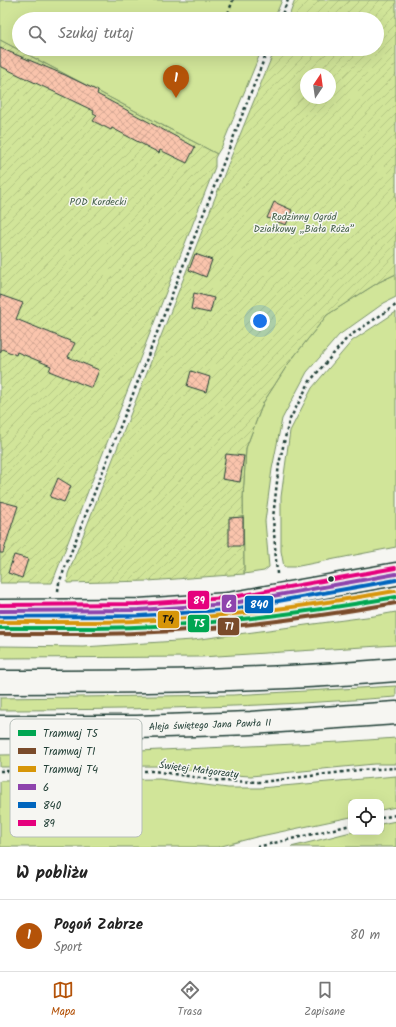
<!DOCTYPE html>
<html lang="pl">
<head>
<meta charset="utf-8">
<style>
  :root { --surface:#fff; --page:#f6f6f6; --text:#222; --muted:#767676; --line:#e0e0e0; --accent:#b45309 }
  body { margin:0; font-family:Kalam,sans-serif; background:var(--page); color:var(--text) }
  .controls { position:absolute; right:12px; bottom:12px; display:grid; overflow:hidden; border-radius:8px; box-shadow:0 4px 16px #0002 }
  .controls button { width:36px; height:36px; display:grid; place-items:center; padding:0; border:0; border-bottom:1px solid var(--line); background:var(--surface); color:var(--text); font:20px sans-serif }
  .compass { position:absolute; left:300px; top:68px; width:36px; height:36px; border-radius:50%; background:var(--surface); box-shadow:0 4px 16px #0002; rotate:13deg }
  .you { position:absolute; left:260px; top:321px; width:14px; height:14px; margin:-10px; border:3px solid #fff; border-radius:50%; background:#1a73e8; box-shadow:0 0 0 6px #1a73e833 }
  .badge { display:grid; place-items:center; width:26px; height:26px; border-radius:50%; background:var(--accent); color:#fff; font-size:13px; font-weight:700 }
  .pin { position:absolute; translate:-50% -33px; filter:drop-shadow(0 1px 2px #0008) }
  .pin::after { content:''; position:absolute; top:21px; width:14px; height:12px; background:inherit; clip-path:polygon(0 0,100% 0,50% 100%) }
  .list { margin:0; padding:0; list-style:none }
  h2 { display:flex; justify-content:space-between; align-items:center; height:52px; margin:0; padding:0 16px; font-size:17px }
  h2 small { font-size:13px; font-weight:400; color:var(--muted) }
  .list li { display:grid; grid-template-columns:26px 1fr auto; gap:12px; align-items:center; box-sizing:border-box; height:72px; padding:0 16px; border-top:1px solid var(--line) }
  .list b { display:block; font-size:15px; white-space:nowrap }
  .list p { margin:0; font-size:13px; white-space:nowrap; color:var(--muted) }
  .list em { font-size:13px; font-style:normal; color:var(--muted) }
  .icon { flex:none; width:22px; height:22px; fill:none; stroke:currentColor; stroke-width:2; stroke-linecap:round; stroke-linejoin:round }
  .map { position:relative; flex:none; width:396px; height:847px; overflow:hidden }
  .search { position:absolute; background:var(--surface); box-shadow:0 4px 16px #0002; left:12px; right:12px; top:12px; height:44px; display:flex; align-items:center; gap:10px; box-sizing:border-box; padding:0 14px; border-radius:22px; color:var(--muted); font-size:15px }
  .sheet { height:124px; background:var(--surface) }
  nav { display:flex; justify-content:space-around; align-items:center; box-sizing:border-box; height:56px; border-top:1px solid var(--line); background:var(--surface); font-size:11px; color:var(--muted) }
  nav a { display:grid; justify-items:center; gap:2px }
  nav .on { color:var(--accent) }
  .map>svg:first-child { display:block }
  .green { fill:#d1e599; stroke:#789166 }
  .garden { fill:url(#garden-furrows); stroke:#789166; fill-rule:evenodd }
  .building { fill:url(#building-cross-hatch); stroke:#1f3d34 }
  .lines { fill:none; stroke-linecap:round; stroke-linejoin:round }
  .minor-casing { stroke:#1f3d34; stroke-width:25 }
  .major-casing { stroke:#1f3d34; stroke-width:25 }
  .path { stroke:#1f3d34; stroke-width:2.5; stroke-dasharray:3 3; stroke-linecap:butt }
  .minor { stroke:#f6f6f2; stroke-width:22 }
  .major { stroke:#f6f6f2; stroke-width:22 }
  .bus-1-casing { stroke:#f6f6f2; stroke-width:7 }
  .bus-2-casing { stroke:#f6f6f2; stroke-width:7 }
  .bus-3-casing { stroke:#f6f6f2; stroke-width:7 }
  .bus-1 { stroke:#8e44ad; stroke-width:4 }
  .bus-2 { stroke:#0065bd; stroke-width:4 }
  .bus-3 { stroke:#e5007d; stroke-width:4 }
  .tram-1-casing { stroke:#f6f6f2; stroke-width:7 }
  .tram-2-casing { stroke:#f6f6f2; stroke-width:7 }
  .tram-3-casing { stroke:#f6f6f2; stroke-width:7 }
  .tram-1 { stroke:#00a651; stroke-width:4 }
  .tram-2 { stroke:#7a4b2a; stroke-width:4 }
  .tram-3 { stroke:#d79608; stroke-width:4 }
  .bus-dot { fill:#1f3d34; stroke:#f6f6f2; stroke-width:1.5 }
  .labels { text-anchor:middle; stroke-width:3; stroke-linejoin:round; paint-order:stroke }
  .park-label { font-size:10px; fill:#435f48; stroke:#f6f6f2 }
  .street-label { font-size:10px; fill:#1f3d34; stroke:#f6f6f2 }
  .key { fill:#f6f6f2; stroke:#b6beb9; stroke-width:1 }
  .key-label { font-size:11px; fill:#1f3d34 }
  .line-badge { stroke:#f6f6f2; stroke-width:1.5 }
  .badge-label { font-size:11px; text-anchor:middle; font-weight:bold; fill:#fff }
  .pale-badge-label { font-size:11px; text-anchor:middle; font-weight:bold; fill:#111 }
</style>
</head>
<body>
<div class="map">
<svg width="396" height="847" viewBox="0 0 396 847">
  <defs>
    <pattern id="garden-furrows" width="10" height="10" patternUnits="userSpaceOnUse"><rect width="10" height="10" fill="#d1e599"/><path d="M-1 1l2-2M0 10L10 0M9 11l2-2" fill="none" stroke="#b3c584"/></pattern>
    <pattern id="building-cross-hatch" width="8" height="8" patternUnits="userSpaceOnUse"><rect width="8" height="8" fill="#fac4ac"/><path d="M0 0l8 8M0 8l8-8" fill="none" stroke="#d6a995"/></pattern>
  </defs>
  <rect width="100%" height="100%" fill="#f6f6f2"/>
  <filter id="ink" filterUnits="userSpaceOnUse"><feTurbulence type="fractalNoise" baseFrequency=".025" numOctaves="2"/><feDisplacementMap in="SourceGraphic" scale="8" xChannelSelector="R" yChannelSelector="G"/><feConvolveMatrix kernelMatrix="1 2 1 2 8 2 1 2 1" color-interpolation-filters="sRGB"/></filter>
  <g filter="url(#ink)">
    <g class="green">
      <polygon points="0,0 282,0 274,19 19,19 19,49 262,49 222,146 217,154 0,40"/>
      <polygon points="396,274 396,297 384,303 339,335 307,372 282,419 272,469 265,521 269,567 264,571 244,574 243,497 246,448 263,403 288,364 327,315 379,282"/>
      <polygon points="396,312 396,547 294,567 284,567 281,551 281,497 290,431 312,388 352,341"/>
      <polygon points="396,612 396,645 201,657 0,658 0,646 83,647 193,640 374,616"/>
      <path d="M396,686v11c-132,10 -264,13 -396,13v-12l233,-3z"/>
      <polygon points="396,738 396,764 374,764 251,776 215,774 162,766 0,767 0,755 72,754 340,742"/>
      <polygon points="396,776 396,807 381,810 381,802 351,802 351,817 256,837 218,847 0,847 0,781 159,779 228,788 260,788"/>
      <polygon points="396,821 396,847 291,847 351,832 381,832 381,824"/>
    </g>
    <g class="garden">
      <path d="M295,0h101v274l-17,8 -52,33 -39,49 -25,39 -17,45 -3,49 1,77 -96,7 -81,2 1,-9 163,-417 44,-108h102v-30h-89zM306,74h24v24h-24z"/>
      <polygon points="0,40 217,154 215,158 215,167 52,583 0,583"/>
    </g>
    <g class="building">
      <polygon points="0,48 65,75 98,91 97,94 195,147 187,163 160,150 159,153 112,128 111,130 93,121 97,115 93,113 94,111 0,66"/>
      <polygon points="274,202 292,210 286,225 267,218"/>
      <polygon points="195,254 212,260 206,277 189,270"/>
      <polygon points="194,293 214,298 210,313 191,309"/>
      <polygon points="0,295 23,303 16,319 75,343 68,357 99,370 92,388 49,371 51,366 17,352 16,355 2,349 0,353"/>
      <polygon points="191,371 210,377 206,392 187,386"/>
      <polygon points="226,454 244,456 240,482 222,479"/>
      <polygon points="58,478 71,486 64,502 50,497"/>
      <polygon points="0,501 18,506 3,553 0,553"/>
      <polygon points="243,517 243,546 229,546 229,518"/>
      <polygon points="14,555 28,559 22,578 8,573"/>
    </g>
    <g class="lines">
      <g class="minor-casing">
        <polyline id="minor" points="0,611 139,610 228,604 396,574"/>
      </g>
      <g class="major-casing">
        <g id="major">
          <path d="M0,682c132,0 264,-1 396,-12"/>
          <polyline points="0,727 137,727 251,723 396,713"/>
        </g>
      </g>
      <g class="path">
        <polyline points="226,19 233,0"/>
        <polyline points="280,19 288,0"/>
        <polyline points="277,574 273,518 279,464 289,421 310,381 348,337 396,305"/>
        <polyline points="58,591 59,583 268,49"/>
        <polyline points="0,771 154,771 220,781 262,782 359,770 396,768"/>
        <polyline points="381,818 396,815"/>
        <polyline points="257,847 351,825"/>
      </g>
      <use href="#minor" class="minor"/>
      <use href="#major" class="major"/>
      <g class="bus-1-casing">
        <polyline id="bus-1" points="0,611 139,610 228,604 396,574"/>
      </g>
      <g class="bus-2-casing">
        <polyline id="bus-2" points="0,617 139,616 228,610 396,580"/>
      </g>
      <g class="bus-3-casing">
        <polyline id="bus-3" points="0,605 139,604 227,598 395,568"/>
      </g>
      <use href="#bus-1" class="bus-1"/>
      <use href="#bus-2" class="bus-2"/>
      <use href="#bus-3" class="bus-3"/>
      <g class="tram-1-casing">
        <path id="tram-1" d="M0,628c63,0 126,1 188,-4 70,-5 139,-15 208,-27"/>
      </g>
      <g class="tram-2-casing">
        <path id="tram-2" d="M0,634c63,0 126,1 188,-4 70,-5 139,-15 208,-27"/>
      </g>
      <g class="tram-3-casing">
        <path id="tram-3" d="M0,622c63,0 125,1 188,-4 69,-5 138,-15 207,-27"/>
      </g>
      <use href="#tram-1" class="tram-1"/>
      <use href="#tram-2" class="tram-2"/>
      <use href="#tram-3" class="tram-3"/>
    </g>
  </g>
  <circle class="bus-dot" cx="331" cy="579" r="3.5"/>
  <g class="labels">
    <g class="park-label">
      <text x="98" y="205">POD Kordecki</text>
      <text x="304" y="220">Rodzinny Ogród<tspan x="304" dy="12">Działkowy „Biała Róża”</tspan></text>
    </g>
    <g class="street-label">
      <text transform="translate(210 724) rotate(-2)" y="4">Aleja świętego Jana Pawła II</text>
      <text transform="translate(199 769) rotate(7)" y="4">Świętej Małgorzaty</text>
    </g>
  </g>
  <rect x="10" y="719" width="132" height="118" rx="6" class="key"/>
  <rect x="18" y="730" width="18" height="6" fill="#00a651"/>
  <rect x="18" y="748" width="18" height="6" fill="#7a4b2a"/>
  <rect x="18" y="766" width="18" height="6" fill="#d79608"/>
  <rect x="18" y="784" width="18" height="6" fill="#8e44ad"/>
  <rect x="18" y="802" width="18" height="6" fill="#0065bd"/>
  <rect x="18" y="820" width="18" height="6" fill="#e5007d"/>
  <g class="key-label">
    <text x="43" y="737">Tramwaj T5</text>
    <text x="43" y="755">Tramwaj T1</text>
    <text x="43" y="773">Tramwaj T4</text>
    <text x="43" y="791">6</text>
    <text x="43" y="809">840</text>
    <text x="43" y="827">89</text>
  </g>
  <g class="line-badge">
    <rect x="187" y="590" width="23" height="20" rx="4" fill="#e5007d"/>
    <rect x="221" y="594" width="16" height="19" rx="4" fill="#8e44ad"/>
    <rect x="244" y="595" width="30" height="19" rx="4" fill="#0065bd"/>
    <rect x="157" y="610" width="23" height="19" rx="4" fill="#d79608"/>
    <rect x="187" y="614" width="23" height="19" rx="4" fill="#00a651"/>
    <rect x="217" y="617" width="23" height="19" rx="4" fill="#7a4b2a"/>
  </g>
  <g class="badge-label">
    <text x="199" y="604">89</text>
    <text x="229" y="608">6</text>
    <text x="259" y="608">840</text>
    <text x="199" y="627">T5</text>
    <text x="229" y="630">T1</text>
  </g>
  <g class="pale-badge-label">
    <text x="168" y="623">T4</text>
  </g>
</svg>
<div class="controls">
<button><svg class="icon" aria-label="locate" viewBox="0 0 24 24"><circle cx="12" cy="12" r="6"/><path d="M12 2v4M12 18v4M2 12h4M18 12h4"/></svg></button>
</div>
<svg class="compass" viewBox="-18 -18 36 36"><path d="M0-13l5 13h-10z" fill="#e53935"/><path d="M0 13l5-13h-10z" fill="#767676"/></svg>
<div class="you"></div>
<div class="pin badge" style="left:176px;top:98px">1</div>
<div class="search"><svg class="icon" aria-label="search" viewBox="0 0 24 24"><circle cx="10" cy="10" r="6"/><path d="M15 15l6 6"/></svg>Szukaj tutaj</div>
</div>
<section class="sheet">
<h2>W pobliżu<small></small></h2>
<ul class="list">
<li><span class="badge">1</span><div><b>Pogoń Zabrze</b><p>Sport</p></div><em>80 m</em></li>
</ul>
</section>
<nav>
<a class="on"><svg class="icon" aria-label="map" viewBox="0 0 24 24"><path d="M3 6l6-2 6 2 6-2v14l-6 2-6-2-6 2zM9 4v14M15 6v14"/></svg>Mapa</a>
<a><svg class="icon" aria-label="directions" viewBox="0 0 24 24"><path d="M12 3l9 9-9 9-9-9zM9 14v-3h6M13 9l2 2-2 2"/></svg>Trasa</a>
<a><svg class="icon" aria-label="saved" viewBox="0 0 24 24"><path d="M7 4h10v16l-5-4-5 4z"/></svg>Zapisane</a>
</nav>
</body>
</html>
